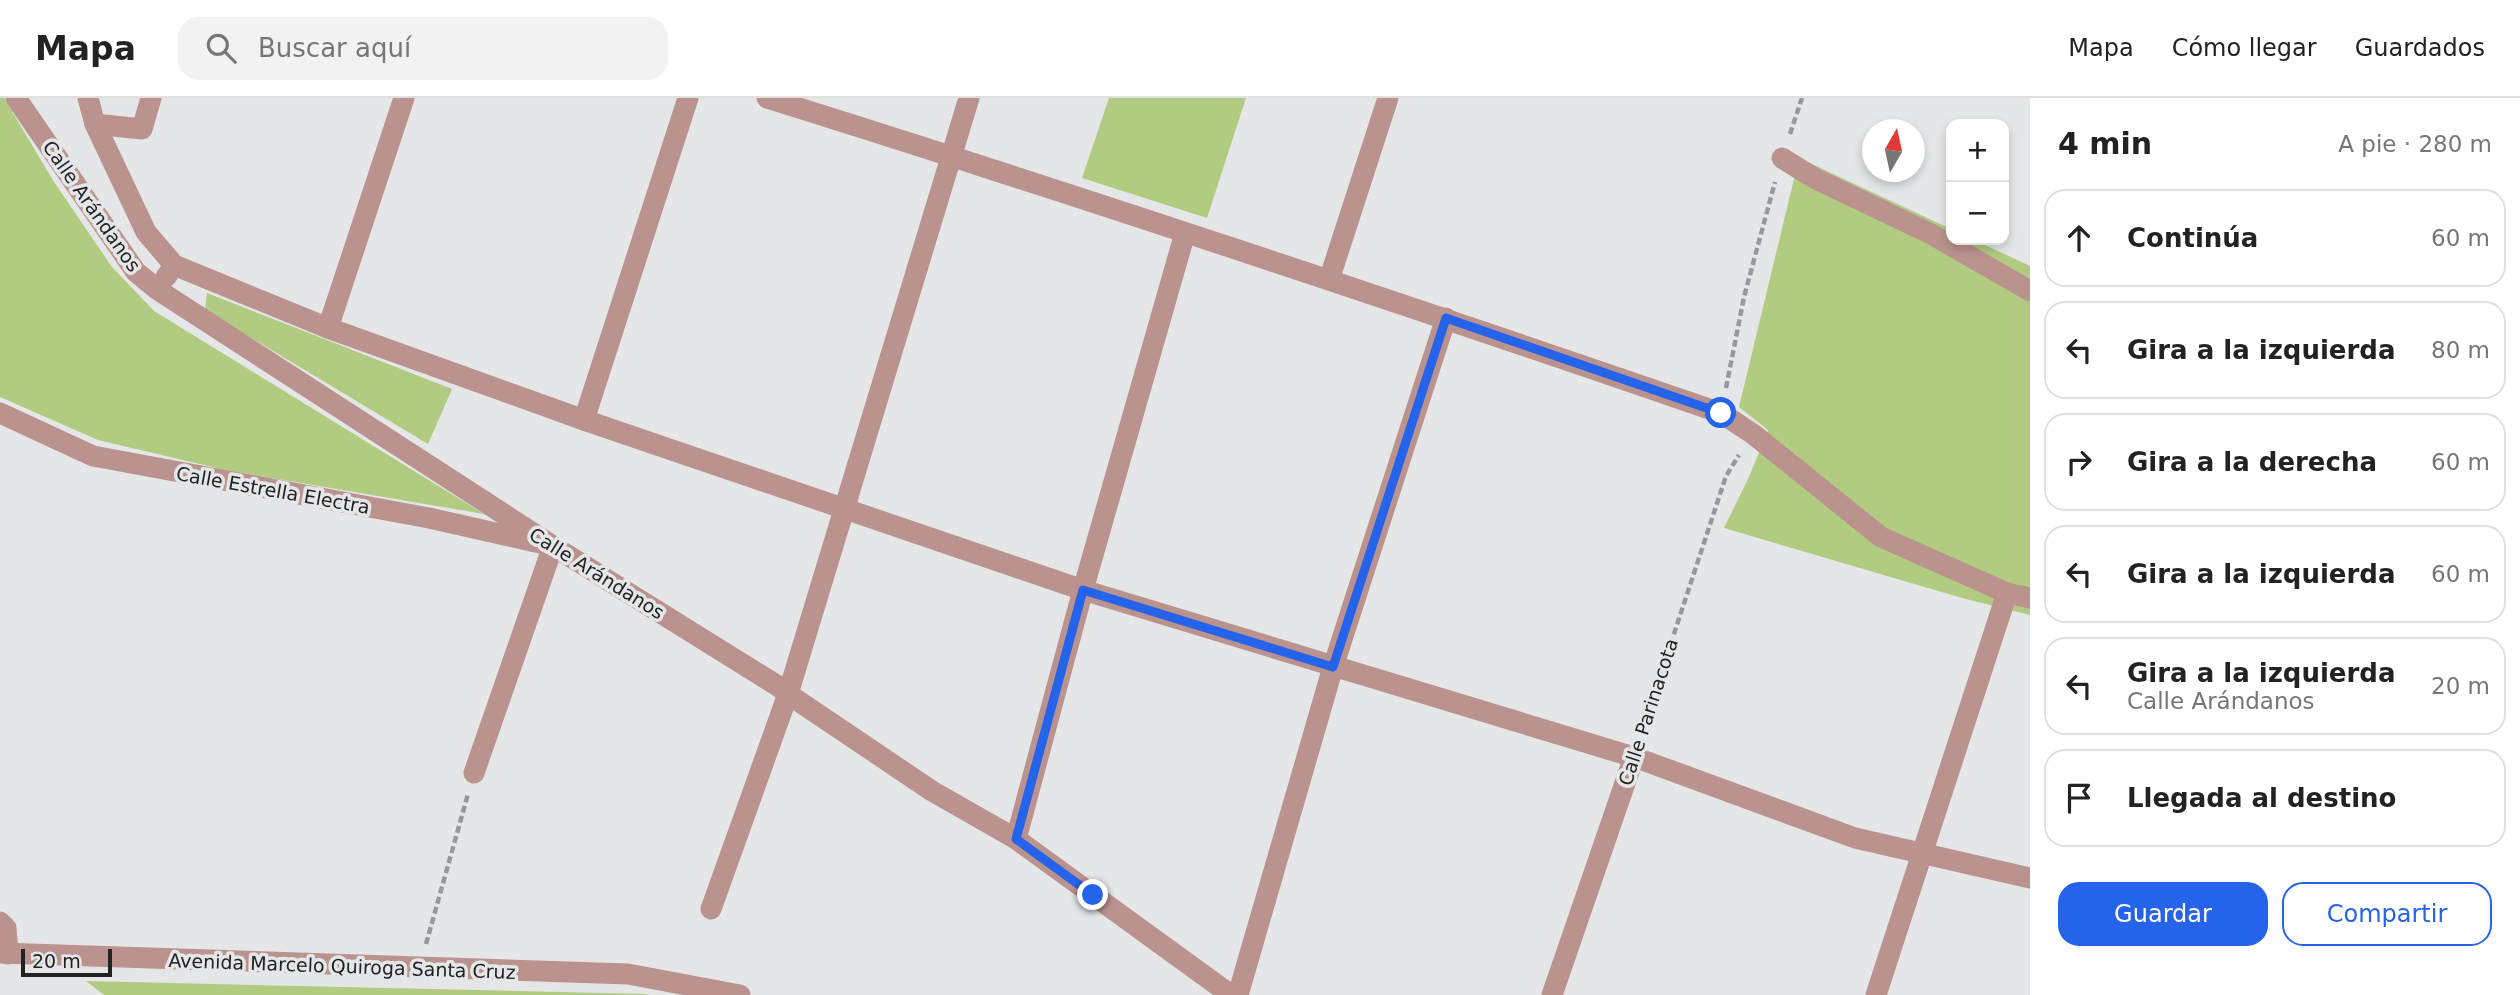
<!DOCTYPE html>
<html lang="es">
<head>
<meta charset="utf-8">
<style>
  :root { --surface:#fff; --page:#f2f2f2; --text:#222; --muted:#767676; --line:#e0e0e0; --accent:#2563eb }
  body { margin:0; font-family:"DejaVu Sans",sans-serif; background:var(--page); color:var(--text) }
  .controls { position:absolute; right:21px; top:21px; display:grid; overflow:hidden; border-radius:14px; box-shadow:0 4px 10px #0003 }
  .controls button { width:63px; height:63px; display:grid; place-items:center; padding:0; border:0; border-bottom:2px solid var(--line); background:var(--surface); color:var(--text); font:35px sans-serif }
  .compass { position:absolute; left:1862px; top:21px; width:63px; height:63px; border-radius:50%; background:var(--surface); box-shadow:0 4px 10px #0003; rotate:9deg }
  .scale { position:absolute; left:21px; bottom:18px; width:91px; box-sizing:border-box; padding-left:7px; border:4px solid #222223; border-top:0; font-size:19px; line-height:24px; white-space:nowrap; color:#222223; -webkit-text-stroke:5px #e5e6e8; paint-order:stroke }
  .stop { position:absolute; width:21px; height:21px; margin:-16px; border:5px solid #2563eb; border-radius:50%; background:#fff }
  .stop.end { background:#2563eb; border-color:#fff; box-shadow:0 2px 7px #0008 }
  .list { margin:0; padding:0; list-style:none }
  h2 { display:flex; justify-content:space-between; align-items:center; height:91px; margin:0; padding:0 28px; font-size:30px }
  h2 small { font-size:23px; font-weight:400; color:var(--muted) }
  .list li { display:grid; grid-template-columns:46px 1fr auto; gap:21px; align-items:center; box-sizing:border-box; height:98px; margin:0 14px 14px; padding:0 14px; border:2px solid var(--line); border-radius:21px }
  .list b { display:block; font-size:26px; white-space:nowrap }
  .list p { margin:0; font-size:23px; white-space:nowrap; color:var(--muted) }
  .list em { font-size:23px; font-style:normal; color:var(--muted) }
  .actions { display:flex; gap:14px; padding:21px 28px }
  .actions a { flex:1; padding:16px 0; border:2px solid var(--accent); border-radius:21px; text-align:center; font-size:24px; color:var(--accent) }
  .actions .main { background:var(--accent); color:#fff }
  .icon { flex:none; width:38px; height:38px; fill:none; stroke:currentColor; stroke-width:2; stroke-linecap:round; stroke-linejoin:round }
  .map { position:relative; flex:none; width:2030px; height:897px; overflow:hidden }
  header { display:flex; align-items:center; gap:42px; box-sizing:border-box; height:98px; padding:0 35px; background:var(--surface); border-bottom:2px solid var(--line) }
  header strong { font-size:33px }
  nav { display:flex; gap:38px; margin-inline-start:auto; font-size:24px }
  .search { width:490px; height:63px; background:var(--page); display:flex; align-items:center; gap:18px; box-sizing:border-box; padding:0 24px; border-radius:21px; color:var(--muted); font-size:26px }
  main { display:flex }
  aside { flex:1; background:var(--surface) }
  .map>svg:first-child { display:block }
  .green { fill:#b1cb81 }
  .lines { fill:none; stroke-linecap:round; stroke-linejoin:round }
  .path { stroke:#97989a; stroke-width:4.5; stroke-dasharray:7 3.5; stroke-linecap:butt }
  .minor { stroke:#bb938e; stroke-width:21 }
  .route { stroke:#2563eb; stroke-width:9 }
  .labels { text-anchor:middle; stroke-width:7; stroke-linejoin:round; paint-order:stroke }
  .street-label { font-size:19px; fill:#222223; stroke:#e5e6e8 }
</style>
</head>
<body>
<header>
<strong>Mapa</strong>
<div class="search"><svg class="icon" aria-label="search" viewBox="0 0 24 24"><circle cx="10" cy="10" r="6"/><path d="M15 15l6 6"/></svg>Buscar aquí</div>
<nav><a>Mapa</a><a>Cómo llegar</a><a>Guardados</a></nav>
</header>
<main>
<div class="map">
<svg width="2030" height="897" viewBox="0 0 2030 897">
  <rect width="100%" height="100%" fill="#e5e6e8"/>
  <g class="green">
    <polygon points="0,0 4,0 54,84 112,169 154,213 484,416 225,372 98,342 0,299"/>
    <polygon points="1109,0 1246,0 1207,120 1082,80"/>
    <polygon points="1799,60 1951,131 1951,142 1974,142 2030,168 2030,517 1962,500 1724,430 1749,379 1768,332 1739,309"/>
    <polygon points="207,195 452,291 428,346 205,212"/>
    <polygon points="86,883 645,896 649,897 104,897"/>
  </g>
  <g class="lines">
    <g class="path">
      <polyline points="1790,36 1802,0"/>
      <polyline points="1726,290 1744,199 1775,84"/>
      <polyline points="1641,636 1726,378 1739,357"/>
      <polyline points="426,846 468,696"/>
    </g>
    <g class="minor">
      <polyline points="16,0 136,174 158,192 553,448 778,588 788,596 932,693 1016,741 1231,897"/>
      <polyline points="88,0 95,26 146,134 174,167 166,179"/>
      <path d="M767,0c320,100 637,206 954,315l32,21 128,103 126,56 23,5"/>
      <polyline points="95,26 142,31 151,0"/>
      <polyline points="1782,60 1814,80 1931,136 2030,193"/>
      <polyline points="174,167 328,230 584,322 1083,492 1634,659 1855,740 2030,780"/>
      <polyline points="1329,182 1388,0"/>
      <polyline points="328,230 404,0"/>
      <polyline points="0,315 93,358 429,420 553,448 474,675"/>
      <polyline points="584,322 688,0"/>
      <polyline points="1016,741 1083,492 1185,135"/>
      <polyline points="711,811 788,596 969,0"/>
      <polyline points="0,824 6,830 8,856"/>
      <polyline points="0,855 628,876 740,897"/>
      <polyline points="1238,897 1333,569 1446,220"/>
      <polyline points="1552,897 1634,659"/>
      <polyline points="1876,897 2007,495"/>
    </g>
  </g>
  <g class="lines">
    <polyline class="route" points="1093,797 1016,741 1083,492 1333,569 1446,220 1721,315"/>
  </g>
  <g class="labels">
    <g class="street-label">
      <text transform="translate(92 108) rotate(55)" y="7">Calle Arándanos</text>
      <text transform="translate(273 392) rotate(10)" y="7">Calle Estrella Electra</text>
      <text transform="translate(597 475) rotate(32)" y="7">Calle Arándanos</text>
      <text transform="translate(1648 614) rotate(-72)" y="7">Calle Parinacota</text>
      <text transform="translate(342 868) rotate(2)" y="7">Avenida Marcelo Quiroga Santa Cruz</text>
    </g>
  </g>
</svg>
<div class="controls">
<button>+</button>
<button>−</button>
</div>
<svg class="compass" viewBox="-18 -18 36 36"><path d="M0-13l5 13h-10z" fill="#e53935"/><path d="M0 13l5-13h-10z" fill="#767676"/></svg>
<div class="scale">20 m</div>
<div class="stop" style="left:1721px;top:315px"></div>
<div class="stop end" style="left:1093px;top:797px"></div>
</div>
<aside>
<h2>4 min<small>A pie · 280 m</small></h2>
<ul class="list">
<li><svg class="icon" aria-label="ahead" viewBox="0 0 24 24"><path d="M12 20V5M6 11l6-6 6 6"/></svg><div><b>Continúa</b></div><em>60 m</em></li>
<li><svg class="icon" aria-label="left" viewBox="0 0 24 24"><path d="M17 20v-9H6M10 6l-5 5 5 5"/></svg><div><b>Gira a la izquierda</b></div><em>80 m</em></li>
<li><svg class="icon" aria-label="right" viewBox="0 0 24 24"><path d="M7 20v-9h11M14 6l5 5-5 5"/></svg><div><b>Gira a la derecha</b></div><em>60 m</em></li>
<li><svg class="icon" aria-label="left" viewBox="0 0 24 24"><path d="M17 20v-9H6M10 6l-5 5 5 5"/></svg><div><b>Gira a la izquierda</b></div><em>60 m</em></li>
<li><svg class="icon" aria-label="left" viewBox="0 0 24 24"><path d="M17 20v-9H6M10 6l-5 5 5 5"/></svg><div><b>Gira a la izquierda</b><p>Calle Arándanos</p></div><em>20 m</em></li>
<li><svg class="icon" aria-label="arrive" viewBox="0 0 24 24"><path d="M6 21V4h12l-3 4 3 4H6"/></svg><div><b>Llegada al destino</b></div></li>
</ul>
<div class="actions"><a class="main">Guardar</a><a>Compartir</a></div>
</aside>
</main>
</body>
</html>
